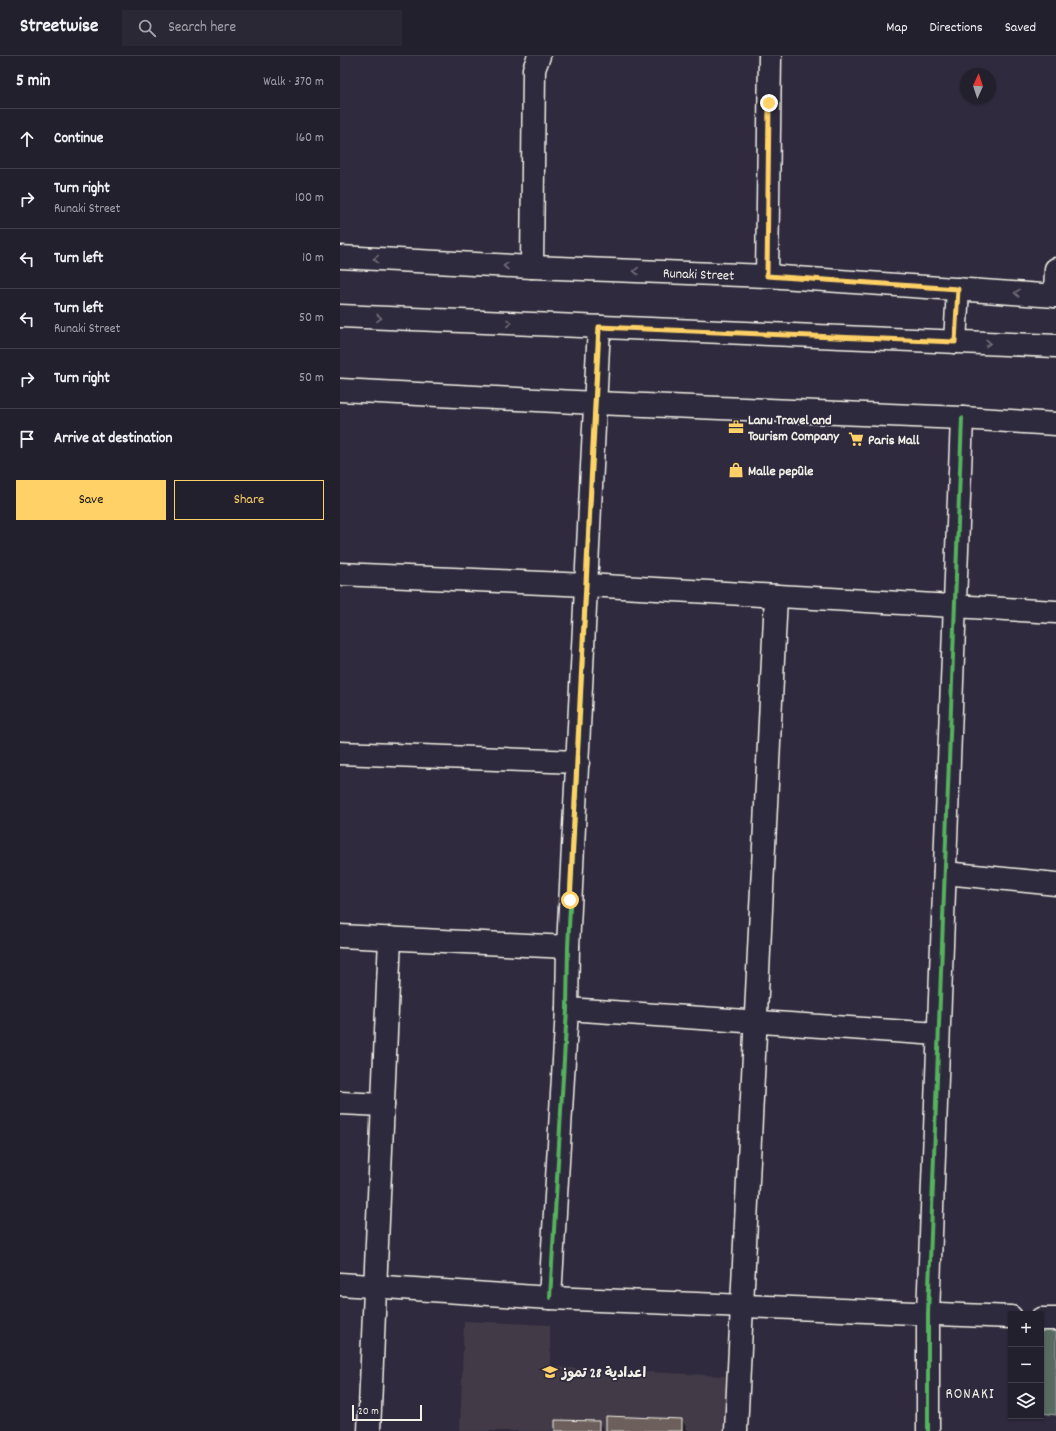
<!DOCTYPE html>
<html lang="en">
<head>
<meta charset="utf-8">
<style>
  :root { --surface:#23202e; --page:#2b2836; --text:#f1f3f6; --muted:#a3a3aa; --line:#403e4a; --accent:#ffd166 }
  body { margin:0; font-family:Dekko,"Playpen Sans Arabic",sans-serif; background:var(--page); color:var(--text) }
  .controls { position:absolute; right:12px; bottom:12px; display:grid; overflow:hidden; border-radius:0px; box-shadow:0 1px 3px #0004 }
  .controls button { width:36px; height:36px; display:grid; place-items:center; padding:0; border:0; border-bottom:1px solid var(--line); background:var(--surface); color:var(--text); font:20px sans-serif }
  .compass { position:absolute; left:620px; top:12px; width:36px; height:36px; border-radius:50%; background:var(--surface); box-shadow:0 1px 3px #0004; rotate:3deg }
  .scale { position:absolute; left:12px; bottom:10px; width:70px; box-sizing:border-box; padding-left:4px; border:2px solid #f4f1e8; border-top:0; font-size:11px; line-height:14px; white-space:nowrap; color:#f4f1e8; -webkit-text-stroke:3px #2f2a3d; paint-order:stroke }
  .stop { position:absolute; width:12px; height:12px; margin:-9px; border:3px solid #ffd166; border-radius:50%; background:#fff }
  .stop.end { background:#ffd166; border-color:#fff; box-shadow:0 1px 4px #0008 }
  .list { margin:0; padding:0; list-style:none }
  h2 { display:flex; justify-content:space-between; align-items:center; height:52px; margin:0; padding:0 16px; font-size:17px }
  h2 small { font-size:13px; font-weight:400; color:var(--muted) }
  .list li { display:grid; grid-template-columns:26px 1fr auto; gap:12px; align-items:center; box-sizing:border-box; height:60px; padding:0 16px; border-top:1px solid var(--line) }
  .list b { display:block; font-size:15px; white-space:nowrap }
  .list p { margin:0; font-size:13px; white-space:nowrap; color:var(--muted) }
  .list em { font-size:13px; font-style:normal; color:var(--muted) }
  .actions { display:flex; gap:8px; padding:12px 16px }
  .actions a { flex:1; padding:9px 0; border:1px solid var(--accent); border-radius:0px; text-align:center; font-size:14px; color:var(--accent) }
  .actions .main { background:var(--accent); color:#111 }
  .icon { flex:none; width:22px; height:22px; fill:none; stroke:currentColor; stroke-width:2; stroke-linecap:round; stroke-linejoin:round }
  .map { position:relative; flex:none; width:716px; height:1375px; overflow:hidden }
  header { display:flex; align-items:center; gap:24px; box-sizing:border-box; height:56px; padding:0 20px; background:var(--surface); border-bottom:1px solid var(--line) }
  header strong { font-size:19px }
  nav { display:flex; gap:22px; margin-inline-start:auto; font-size:14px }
  .search { width:280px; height:36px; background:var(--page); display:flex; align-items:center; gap:10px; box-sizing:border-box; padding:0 14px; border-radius:0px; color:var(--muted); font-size:15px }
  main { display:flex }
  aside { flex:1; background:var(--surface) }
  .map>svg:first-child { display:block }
  .built { fill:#423a46 }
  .green { fill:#596a62; stroke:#a6aea5 }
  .shadow { fill:#0007 }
  .building { fill:#6d615c; stroke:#f4f1e8 }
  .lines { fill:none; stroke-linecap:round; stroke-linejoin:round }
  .minor-casing { stroke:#f4f1e8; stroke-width:25 }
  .major-casing { stroke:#f4f1e8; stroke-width:25 }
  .minor { stroke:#2f2a3d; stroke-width:22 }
  .major { stroke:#2f2a3d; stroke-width:22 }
  .cycleway-casing { stroke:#2f2a3d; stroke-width:6 }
  .cycleway { stroke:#56b35d; stroke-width:4 }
  .oneway { stroke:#747079 }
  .route { stroke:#ffd166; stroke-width:5 }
  .labels { text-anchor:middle; stroke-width:3.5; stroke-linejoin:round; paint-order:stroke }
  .street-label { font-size:14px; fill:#f4f1e8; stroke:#2f2a3d }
  .poi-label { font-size:14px; font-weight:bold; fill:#f4f1e8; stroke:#2f2a3d; text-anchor:start }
  .neighbourhood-label { font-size:15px; letter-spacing:1px; fill:#f4f1e8; stroke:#2f2a3d }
</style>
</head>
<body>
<header>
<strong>Streetwise</strong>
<div class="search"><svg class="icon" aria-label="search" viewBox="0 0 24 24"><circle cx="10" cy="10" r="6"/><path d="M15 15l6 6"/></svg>Search here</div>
<nav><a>Map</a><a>Directions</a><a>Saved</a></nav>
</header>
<main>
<aside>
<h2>5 min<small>Walk · 370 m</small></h2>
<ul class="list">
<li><svg class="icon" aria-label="ahead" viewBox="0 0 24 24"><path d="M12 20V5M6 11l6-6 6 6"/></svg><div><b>Continue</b></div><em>160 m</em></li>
<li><svg class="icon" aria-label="right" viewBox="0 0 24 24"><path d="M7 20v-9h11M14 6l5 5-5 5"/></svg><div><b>Turn right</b><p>Runaki Street</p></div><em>100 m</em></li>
<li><svg class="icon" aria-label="left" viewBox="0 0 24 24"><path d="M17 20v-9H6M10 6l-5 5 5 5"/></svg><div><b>Turn left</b></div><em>10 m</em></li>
<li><svg class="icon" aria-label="left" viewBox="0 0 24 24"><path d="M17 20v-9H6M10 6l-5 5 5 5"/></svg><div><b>Turn left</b><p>Runaki Street</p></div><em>50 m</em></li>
<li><svg class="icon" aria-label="right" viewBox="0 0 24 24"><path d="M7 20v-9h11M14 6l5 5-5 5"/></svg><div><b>Turn right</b></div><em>50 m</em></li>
<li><svg class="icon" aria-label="arrive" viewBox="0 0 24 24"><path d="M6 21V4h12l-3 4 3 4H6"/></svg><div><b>Arrive at destination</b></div></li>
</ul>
<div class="actions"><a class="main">Save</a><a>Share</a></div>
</aside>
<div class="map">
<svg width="716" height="1375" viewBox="0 0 716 1375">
  <rect width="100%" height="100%" fill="#2f2a3d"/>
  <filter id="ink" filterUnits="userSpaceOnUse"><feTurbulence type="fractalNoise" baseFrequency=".025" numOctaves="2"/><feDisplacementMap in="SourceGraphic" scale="8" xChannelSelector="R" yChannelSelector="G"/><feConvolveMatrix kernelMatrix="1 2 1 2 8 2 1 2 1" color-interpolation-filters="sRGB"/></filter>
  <g filter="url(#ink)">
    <polygon class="built" points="124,1265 210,1269 210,1311 386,1320 384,1375 120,1375"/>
    <polygon class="green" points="701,1273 716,1274 716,1359 701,1357"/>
    <g class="shadow">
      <polygon points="342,1364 348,1375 266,1375"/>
      <polygon points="259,1366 264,1375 216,1375"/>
    </g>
    <g class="building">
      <polygon points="266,1360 342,1363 342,1375 266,1375"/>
      <polygon points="215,1364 259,1365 259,1375 215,1375"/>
    </g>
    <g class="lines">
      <g class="minor-casing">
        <g id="minor">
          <polyline points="192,211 194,13 199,0"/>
          <polyline points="427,220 430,0"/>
          <polyline points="715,240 716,213"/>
          <polyline points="0,334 255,347 622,362 716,368"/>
          <polyline points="0,518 247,529 716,556"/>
          <polyline points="0,697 238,706"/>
          <polyline points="605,817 716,828"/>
          <polyline points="0,880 228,891"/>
          <polyline points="227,953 598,978"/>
          <polyline points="0,1047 43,1049"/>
          <polyline points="0,1228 210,1242 671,1261"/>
          <polyline points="210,1242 227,953 228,891 259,271"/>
          <polyline points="701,1263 716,1263"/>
          <polyline points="29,1375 50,882"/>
          <polyline points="396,1375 436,540"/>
          <polyline points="588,1375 588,1258 622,362"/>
        </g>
      </g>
      <g class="major-casing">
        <g id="major">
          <path id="s1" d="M0,201l192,10 235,9 289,20"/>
          <polyline points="0,260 716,290"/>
          <polyline points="615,286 618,233"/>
        </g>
      </g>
      <use href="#minor" class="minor"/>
      <use href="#major" class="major"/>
      <g class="cycleway-casing">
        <g id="cycleway">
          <polyline points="210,1242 227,953 228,891 259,271"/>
          <polyline points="588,1375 588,1258 622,362"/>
        </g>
      </g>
      <use href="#cycleway" class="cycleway"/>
    </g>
    <defs><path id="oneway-chevron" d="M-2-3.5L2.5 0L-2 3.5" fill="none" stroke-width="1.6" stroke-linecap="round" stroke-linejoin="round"/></defs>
    <g class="oneway">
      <use href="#oneway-chevron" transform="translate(36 203) rotate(-177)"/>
      <use href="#oneway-chevron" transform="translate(166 210) rotate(-177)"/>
      <use href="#oneway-chevron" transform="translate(296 215) rotate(-178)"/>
      <use href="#oneway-chevron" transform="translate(677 237) rotate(-176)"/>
      <use href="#oneway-chevron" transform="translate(39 262) rotate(2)"/>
      <use href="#oneway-chevron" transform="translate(169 267) rotate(2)"/>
      <use href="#oneway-chevron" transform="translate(648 287) rotate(2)"/>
    </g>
  </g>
  <g class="lines" filter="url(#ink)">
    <polyline class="route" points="230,844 259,271 615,286 618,233 427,220 429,47"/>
  </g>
  <defs>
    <g id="office-bare" transform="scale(1.2)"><path d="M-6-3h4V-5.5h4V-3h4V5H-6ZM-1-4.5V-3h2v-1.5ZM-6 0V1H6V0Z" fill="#ffd166" stroke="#2f2a3d" stroke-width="2.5" paint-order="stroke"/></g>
    <g id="supermarket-bare" transform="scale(1.2)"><path d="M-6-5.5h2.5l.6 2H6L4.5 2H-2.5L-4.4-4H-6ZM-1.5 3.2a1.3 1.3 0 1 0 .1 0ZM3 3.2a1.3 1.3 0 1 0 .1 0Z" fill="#ffd166" stroke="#2f2a3d" stroke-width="2.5" paint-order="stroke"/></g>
    <g id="shop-bare" transform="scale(1.2)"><path d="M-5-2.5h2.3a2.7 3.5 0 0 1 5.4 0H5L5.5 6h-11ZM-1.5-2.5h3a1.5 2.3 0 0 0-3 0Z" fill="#ffd166" stroke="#2f2a3d" stroke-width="2.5" paint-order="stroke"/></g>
    <g id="school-bare" transform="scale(1.2)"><path d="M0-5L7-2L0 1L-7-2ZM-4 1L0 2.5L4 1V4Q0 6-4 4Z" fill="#ffd166" stroke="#2f2a3d" stroke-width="2.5" paint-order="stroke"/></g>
  </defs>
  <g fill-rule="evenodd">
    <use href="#office-bare" x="396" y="371"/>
    <use href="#supermarket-bare" x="516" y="383"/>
    <use href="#shop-bare" x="396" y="414"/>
    <use href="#school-bare" x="210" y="1316"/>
  </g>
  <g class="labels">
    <g class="street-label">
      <text dy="5" stroke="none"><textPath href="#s1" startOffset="359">Runaki Street</textPath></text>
    </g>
    <g class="poi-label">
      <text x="408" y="368">Lanu Travel and<tspan x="408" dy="16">Tourism Company</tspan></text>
      <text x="528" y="388">Paris Mall</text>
      <text x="408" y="419">Malle pepûle</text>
      <text x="222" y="1321">اعدادية 28 تموز</text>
    </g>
    <g class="neighbourhood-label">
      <text x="630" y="1342">RONAKI</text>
    </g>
  </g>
</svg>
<div class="controls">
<button>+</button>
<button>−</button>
<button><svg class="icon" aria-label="layers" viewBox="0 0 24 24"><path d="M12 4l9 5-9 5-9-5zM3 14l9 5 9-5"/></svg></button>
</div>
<svg class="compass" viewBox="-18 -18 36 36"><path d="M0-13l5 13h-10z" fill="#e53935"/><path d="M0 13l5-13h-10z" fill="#a3a3aa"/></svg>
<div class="scale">20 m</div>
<div class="stop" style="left:230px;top:844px"></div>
<div class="stop end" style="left:429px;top:47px"></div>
</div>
</main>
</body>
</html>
